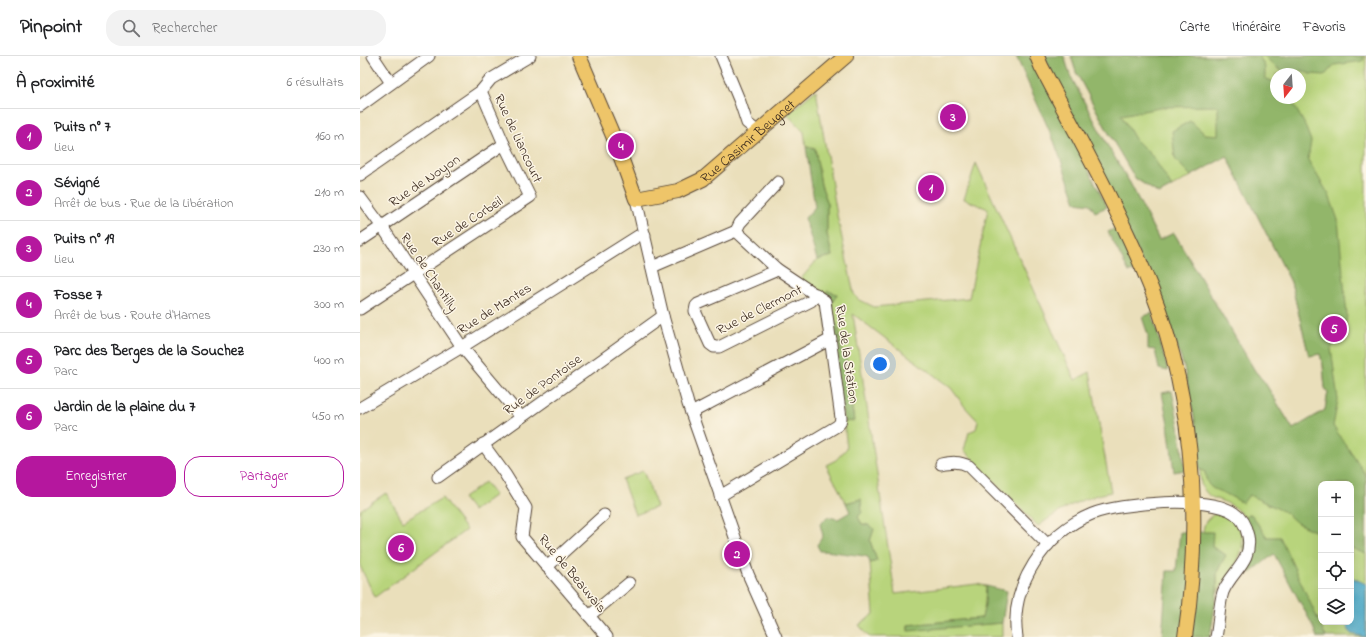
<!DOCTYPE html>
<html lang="fr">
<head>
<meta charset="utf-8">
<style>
  :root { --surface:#fff; --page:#f2f2f2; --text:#202124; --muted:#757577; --line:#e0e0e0; --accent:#b5179e }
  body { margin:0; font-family:"Indie Flower",sans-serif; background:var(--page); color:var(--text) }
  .controls { position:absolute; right:12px; bottom:12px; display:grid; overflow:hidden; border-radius:8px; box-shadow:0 4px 16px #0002 }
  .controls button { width:36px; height:36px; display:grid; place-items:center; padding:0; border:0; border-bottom:1px solid var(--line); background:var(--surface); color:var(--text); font:20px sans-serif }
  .compass { position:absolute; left:910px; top:12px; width:36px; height:36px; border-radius:50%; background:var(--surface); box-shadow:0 4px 16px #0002; rotate:197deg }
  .you { position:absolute; left:520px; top:308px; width:14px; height:14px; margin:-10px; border:3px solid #fff; border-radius:50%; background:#1a73e8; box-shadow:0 0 0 6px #1a73e833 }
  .badge { display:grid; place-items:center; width:26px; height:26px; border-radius:50%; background:var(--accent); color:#fff; font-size:13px; font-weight:700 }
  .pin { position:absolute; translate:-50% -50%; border:2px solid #fff; box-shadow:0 1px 4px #0006 }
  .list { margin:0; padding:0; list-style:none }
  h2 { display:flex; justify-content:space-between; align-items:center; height:52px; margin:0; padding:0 16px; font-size:17px }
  h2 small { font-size:13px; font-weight:400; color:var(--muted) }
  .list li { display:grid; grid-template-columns:26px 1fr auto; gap:12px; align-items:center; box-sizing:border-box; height:56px; padding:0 16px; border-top:1px solid var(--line) }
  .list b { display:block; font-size:15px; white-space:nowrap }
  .list p { margin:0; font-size:13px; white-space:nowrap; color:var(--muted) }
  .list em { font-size:13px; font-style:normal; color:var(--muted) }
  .actions { display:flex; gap:8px; padding:12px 16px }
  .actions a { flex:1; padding:9px 0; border:1px solid var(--accent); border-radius:16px; text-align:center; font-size:14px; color:var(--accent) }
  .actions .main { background:var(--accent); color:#fff }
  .icon { flex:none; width:22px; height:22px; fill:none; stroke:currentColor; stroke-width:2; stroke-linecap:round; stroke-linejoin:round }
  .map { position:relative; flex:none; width:1006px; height:581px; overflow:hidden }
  header { display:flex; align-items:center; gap:24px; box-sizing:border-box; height:56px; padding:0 20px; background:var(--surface); border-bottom:1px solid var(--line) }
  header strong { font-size:19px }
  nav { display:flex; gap:22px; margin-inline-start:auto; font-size:14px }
  .search { width:280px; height:36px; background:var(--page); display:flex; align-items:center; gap:10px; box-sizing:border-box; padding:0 14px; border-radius:16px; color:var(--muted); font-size:15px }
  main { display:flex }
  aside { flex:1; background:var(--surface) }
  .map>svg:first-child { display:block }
  .green { fill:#b8d47b; stroke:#7a7f4c; fill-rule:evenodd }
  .forest { fill:#92b66b; stroke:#667044 }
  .water { fill:#4baaca; stroke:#436a74 }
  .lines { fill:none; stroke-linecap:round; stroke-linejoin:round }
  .minor-casing { stroke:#554536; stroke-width:13 }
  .major-casing { stroke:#554536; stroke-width:16 }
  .minor { stroke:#fff; stroke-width:11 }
  .major { stroke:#eec569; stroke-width:14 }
  .labels { text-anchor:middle; stroke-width:3; stroke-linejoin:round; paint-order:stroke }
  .street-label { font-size:14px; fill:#3b2a1e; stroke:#fcf5e5 }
</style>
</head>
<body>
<header>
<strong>Pinpoint</strong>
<div class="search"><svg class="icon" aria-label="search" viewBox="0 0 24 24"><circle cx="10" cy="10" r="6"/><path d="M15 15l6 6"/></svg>Rechercher</div>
<nav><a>Carte</a><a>Itinéraire</a><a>Favoris</a></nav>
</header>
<main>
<aside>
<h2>À proximité<small>6 résultats</small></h2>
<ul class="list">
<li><span class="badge">1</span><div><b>Puits n° 7</b><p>Lieu</p></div><em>160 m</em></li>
<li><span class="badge">2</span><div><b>Sévigné</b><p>Arrêt de bus · Rue de la Libération</p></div><em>210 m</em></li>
<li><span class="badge">3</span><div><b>Puits n° 19</b><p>Lieu</p></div><em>230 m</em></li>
<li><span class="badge">4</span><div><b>Fosse 7</b><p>Arrêt de bus · Route d'Harnes</p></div><em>300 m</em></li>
<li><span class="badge">5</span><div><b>Parc des Berges de la Souchez</b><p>Parc</p></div><em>400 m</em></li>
<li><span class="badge">6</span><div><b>Jardin de la plaine du 7</b><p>Parc</p></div><em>450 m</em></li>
</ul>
<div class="actions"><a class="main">Enregistrer</a><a>Partager</a></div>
</aside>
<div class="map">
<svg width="1006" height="581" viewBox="0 0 1006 581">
  <rect width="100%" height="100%" fill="#fcf5e5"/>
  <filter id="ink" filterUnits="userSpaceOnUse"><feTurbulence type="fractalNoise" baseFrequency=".025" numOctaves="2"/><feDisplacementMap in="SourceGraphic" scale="8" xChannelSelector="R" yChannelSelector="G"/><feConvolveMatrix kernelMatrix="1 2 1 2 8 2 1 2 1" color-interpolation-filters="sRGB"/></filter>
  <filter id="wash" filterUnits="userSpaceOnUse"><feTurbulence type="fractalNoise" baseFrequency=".012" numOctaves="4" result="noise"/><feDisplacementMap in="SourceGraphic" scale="16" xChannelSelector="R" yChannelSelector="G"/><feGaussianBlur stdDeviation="0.9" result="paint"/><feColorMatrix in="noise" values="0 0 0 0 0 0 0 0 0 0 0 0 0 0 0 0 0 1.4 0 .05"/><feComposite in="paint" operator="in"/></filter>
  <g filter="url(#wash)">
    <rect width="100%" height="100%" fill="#eadfbb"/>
    <g class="green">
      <path d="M704,0l6,19 36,68 24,40 29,57 15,-7 81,138 10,12 28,46 32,-19 3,-18 -3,-4 -2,-23 -3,-11 -11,2 -18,-74 -64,-126 -68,38 -24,-16 -23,-39 -36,-67 -5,-16h295v581h-49l-5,-13 -38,-71 -23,-38 -6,2c-5,-4 -9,-9 -14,-12 -15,-8 -22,-4 -30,-21l-5,-58 -12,-59 -19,-56 -87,-183zM916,18h24v24h-24zM961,428h30v138h-30z"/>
      <path d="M456,34l21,125 17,79 4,5 16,8 95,-9 19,-89 -24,-10 12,-36 99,217 15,-8 21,120c-30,6 -48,16 -73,34l-74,-76 5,-18 7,-3 2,-8 -13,-14 -14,-19 -98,-74 42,280 82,-10 9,2 -1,18 -3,14 -74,7v5l94,-7v14h-133l-10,-12 15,-11 -4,-51 7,-2 -7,-20 4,-12 -6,-4 -6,-1 -4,-7 3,-18 -15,4 -20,-38 10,-5 11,-12 -3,-26 10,-2 -8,-50v-11l-4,-7 -3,-22 -4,-8 -3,-19 5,-9 -15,2 -23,-15 18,-21 15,-4 -5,-22v-33l-6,-16 -6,-37 -9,-1 -2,-15 -17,-18z"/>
      <polygon points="283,415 297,451 275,459 262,423"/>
      <polygon points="125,426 135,439 113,455 103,442"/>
      <polygon points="26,437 43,465 82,442 106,474 15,541 0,510 0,454"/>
      <path d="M855,458c8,0 16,3 21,10 18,24 -6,48 -19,69v-21l8,-17 -13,-8 -9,-15c1,-9 3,-13 12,-18z"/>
    </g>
    <g class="forest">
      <polygon points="656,0 673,0 747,151 735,156 730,148 716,146 694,85"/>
      <path d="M684,0h20l6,19 36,68 24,40 29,57 15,-7 81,138 10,12 28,46 32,-19 3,-18 -3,-4 -2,-23 -3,-11 -11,2 -18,-74 -64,-126 -36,20 -16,-17 -3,-28 18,-10 15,13 13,1v-29l-53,1 -44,8 14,24 18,18 19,30 -13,7 -24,-16 -23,-39 -36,-67 -5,-16h188l6,11v11l11,5v15h14l14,25 7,18 -3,19 21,35 9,25 9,96 -4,20 -12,12 7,52 -5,26 33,49v79l-15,-6v-64h-30v50l-24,-11 -12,-11 -36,-17 -6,8c-5,-3 -10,-5 -15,-8 -13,-7 -21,-4 -23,-23l-6,-3 -3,-43 -12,-59 -19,-56z"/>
      <path d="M905,0h99l-1,5 -29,4 -9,10 -15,-1 -9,-4c-12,10 -28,-4 -36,-14z"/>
      <polygon points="446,91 455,92 461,129 467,145 467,178 472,200 457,204 445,162 455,151"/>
      <polygon points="758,171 778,215 769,216 748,176"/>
      <polygon points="468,235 477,238 472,247 475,266 479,274 482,296 486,303 486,314 494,365 484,366 462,240"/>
      <polygon points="792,257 808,315 799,313 795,294 788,293 788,279 782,261"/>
      <polygon points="812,335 819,370 825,414 814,416 808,368 802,337"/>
      <path d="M501,443l1,13 -4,5 4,7 6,1 6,4 -4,12 7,20 -7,2 -2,-6c-7,-2 -13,-2 -19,-3 -10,-1 -19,-3 -29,-3l-3,-6 6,-9 -3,-12 8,-7 10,2 12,-7 -4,-9z"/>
      <polygon points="891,458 907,481 920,481 966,581 957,581 952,568 914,498 890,517 884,511 885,461"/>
      <polygon points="820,476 853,476 852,491 866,499 857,516 857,537 850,581 802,581 807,515 816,515"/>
      <polygon points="626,530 647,535 642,567 548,575 548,569 622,562 625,548"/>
    </g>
    <polygon class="water" points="991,521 1006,528 1006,581 991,578 985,566 991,566"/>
  </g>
  <g filter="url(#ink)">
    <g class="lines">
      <g class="minor-casing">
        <g id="minor">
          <polyline points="13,0 31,27"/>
          <polyline points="361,0 380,46 387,67 397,75"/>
          <polyline points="0,50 69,0"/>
          <polyline points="0,119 121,35 131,23 170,0"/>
          <polyline points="0,141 23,172 102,291 161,361"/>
          <polyline points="276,143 303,260 328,348 388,518 416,581"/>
          <polyline points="0,185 144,88"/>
          <polyline points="292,211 376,175 380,167 418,126"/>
          <polyline points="417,213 413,216 338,248 336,250 335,255 350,288 354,291 359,291 451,245 456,238"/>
          <polyline points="0,253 170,141 144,88 121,35"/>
          <polyline points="0,352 102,291 278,180 285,179"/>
          <polyline points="331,357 471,283"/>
          <polyline points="123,388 145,418 166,452 162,481 247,581"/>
          <path d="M581,408c10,-2 18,-3 28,2l79,79"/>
          <polyline points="78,421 303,260"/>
          <polyline points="360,440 477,370 480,367 481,362 465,245 417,213 376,175"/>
          <polyline points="187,511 244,459"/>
          <polyline points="229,560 269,527"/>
          <path d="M657,581c-8,-51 28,-104 75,-123 28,-11 117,-19 142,-1 8,5 12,14 14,23 5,25 -17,36 -25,56 -4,12 -4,32 -7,45"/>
        </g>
      </g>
      <g class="major-casing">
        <g id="major">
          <path id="s1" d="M219,0l35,82 22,61 42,-8 25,-12 143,-123"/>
          <path d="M677,0l4,10c35,67 72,133 102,203 50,114 60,246 42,368"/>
        </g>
      </g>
      <use href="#minor" class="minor"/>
      <use href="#major" class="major"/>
    </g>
  </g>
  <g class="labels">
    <g class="street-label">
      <text transform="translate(159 82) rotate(65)" y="5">Rue de Liancourt</text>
      <text dy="5" stroke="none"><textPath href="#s1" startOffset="283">Rue Casimir Beugnet</textPath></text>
      <text transform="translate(64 124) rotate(-34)" y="5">Rue de Noyon</text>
      <text transform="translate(107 165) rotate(-33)" y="5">Rue de Corbeil</text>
      <text transform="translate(70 216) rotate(56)" y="5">Rue de Chantilly</text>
      <text transform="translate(134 252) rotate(-32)" y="5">Rue de Mantes</text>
      <text transform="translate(399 253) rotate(-27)" y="5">Rue de Clermont</text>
      <text transform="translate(488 298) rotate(82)" y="5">Rue de la Station</text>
      <text transform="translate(182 328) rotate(-36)" y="5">Rue de Pontoise</text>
      <text transform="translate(213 517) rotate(50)" y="5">Rue de Beauvais</text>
    </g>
  </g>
</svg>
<div class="controls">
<button>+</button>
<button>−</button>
<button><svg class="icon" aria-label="locate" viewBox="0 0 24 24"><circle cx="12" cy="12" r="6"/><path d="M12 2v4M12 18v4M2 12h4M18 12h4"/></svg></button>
<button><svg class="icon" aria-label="layers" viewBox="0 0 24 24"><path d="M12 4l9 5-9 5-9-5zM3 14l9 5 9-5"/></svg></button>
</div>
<svg class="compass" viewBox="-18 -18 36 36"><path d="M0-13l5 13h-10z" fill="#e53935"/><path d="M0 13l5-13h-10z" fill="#757577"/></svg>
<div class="you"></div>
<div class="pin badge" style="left:571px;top:132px">1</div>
<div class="pin badge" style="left:377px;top:498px">2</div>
<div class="pin badge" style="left:593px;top:61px">3</div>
<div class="pin badge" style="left:261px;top:90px">4</div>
<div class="pin badge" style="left:974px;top:273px">5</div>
<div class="pin badge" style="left:41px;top:492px">6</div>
</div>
</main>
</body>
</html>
